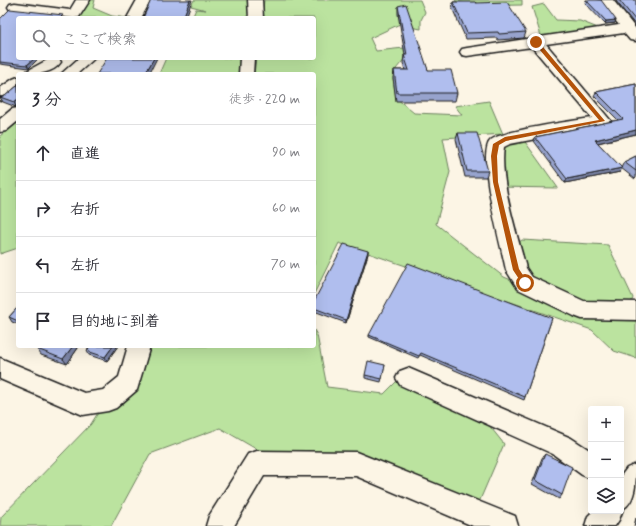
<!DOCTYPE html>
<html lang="ja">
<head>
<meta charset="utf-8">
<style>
  :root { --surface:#fff; --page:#f2f2f3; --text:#2b2b33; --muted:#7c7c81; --line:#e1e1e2 }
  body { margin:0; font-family:Mynerve,"Klee One",sans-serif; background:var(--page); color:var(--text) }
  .controls { position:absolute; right:12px; bottom:12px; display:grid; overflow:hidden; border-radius:4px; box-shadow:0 4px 16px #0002 }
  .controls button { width:36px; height:36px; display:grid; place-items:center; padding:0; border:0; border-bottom:1px solid var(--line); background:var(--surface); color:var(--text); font:20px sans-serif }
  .stop { position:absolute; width:12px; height:12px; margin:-9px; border:3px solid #b45309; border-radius:50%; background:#fff }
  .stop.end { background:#b45309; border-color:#fff; box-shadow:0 1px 4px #0008 }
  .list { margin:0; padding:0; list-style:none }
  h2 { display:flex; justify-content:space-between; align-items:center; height:52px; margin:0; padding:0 16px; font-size:17px }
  h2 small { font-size:13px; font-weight:400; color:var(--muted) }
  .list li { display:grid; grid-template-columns:26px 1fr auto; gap:12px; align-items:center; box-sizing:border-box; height:56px; padding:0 16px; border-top:1px solid var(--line) }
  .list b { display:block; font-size:15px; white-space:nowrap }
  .list em { font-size:13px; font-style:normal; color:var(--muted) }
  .icon { flex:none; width:22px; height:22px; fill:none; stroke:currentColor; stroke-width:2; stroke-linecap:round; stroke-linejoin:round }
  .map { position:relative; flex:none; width:636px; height:526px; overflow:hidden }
  .search { position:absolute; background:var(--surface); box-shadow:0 4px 16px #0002; left:16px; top:16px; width:300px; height:44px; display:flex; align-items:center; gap:10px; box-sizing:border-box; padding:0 14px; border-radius:4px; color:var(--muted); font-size:15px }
  .panel { position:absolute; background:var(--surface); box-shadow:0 4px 16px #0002; left:16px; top:72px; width:300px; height:276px; border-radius:4px }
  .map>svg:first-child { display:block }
  .green { fill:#bbe39f; stroke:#6c805e }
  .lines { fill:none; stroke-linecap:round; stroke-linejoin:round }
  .minor-casing { stroke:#1c1c1c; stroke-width:3 }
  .minor { fill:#fcf5e5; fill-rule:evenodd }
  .wall { fill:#97a3cd; stroke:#1c1c1c }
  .shaded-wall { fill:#7b85a7; stroke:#1c1c1c }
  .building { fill:#b0beee; stroke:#1c1c1c }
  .route { fill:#b45309 }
</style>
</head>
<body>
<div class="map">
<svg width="636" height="526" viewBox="0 0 636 526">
  <rect width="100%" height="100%" fill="#fcf5e5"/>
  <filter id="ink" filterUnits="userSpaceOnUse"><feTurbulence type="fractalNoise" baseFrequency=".025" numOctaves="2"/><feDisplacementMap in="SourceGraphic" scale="8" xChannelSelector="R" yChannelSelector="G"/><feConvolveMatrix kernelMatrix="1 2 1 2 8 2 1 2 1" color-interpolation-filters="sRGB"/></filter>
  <g filter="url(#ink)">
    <g class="green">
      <polygon points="77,0 95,0 93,8 112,16 127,18 70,18"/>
      <polygon points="194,0 253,0 250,18 192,18 196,9 206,10 191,6"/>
      <polygon points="264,0 420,0 425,12 421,20 421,29 410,27 402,23 370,38 376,51 404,48 406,57 396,69 393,78 396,98 414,113 462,115 455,106 489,101 503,134 443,138 450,172 436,224 504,277 580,309 636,315 636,358 614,351 592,330 339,243 314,294 314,74 254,74 256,58 314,58 314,18 262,18"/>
      <polygon points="455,0 522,0 522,5 459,6"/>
      <polygon points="544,4 556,20 580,21 598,28 544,37 541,36 532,7"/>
      <polygon points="166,58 244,58 240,74 159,74"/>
      <polygon points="18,121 18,248 0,254 0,136"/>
      <polygon points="505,139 523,139 558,188 497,187"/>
      <polygon points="522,240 608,245 633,298 630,305 579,303 526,277 515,245"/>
      <polygon points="314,330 317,335 327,387 384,394 400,378 488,424 504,444 477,507 365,455 263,453 220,428 150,454 111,526 0,526 1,517 91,424 140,346 314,346"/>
    </g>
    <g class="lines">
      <g class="minor-casing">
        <g id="minor">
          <polygon points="76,0 90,0 79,17 74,18 15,11 10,10 8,7 10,4 15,3 70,10"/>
          <polygon points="137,0 151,0 141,18 127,18"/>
          <polygon points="248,0 262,0 263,18 249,18"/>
          <path d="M599,0h14l23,29v12l-6,-1 -6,-7 -78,11 65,77 -2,4 -6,1 -93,18 -6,3c-5,33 13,87 22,121l6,9 52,24 52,1v18l-54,-1 -8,-3 -56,-27 -12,-19c-4,-21 -31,-118 -15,-130 13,-10 81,-19 101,-22l-60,-71 -65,9 -5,-1 -2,-3 2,-3 5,-1 152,-23z"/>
          <path d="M56,58l3,1 2,3c-8,12 -24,12 -36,12l2,-3 22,-12z"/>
          <polygon points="79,58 95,58 77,74 61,74"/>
          <polygon points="240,58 254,58 253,74 239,74"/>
          <polygon points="18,77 18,89 6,99 0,101 0,88 13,79"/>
          <polygon points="18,108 18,121 6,131 0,132 0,119 12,109"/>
          <polygon points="128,346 150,346 137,390 116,408 108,411 83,415 0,379 0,358 84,393 103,390 119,377"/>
          <polygon points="408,368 571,438 591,451 591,479 582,475 553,454 400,385 396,378 400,371"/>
          <polygon points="257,451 356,452 515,516 518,526 473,526 356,476 264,476 234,526 206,526 209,516 248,454"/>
          <path d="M636,464c0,18 0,37 -13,45l-4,11 -4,6h-30l3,-10 5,-5h28v-35l6,-8z"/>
        </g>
      </g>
      <use href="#minor" class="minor"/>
    </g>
    <g class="wall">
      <polygon points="586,0 616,20 615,23 605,24 585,3"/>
      <polygon points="616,0 636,0 636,26 616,1"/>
      <polygon points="453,2 476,3 526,32 524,38 498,40 497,38 466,39 452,8"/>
      <polygon points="398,6 428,70 457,93 455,101 396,101 393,78 394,70 405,70 403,63 404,55 405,55 398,14"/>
      <polygon points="0,19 18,58 39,58 29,68 0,64"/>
      <polygon points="636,84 636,134 598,143 621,168 624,162 636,156 636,178 635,179 621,168 620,172 565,183 534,141 535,137 618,120 594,96 596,92"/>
      <polygon points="17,86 16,107 3,102 0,97 5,96"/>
      <polygon points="458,133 488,171 486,177 465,177 456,139"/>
      <polygon points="368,254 346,323 314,311 314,301"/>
      <polygon points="18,307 18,324 12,322 9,317"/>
      <polygon points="552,318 525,397 524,400 420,355 418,358 369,337 369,335"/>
      <polygon points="40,346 77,346 78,348 67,364 41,355 37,349"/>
      <polygon points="90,346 118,346 107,361 89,355 87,351"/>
      <polygon points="385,365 381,382 365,378 365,375"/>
      <polygon points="545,454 562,495 559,499 532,484 542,458"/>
      <polygon points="636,518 636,526 634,526"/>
    </g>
    <g class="shaded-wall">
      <polygon points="190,0 192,0 186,18 183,18"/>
      <polygon points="616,20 615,23 605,24 606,21"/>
      <polygon points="35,58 39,58 29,68 27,65"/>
      <polygon points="154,58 157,58 149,74 145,74"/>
      <polygon points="18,99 18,105 16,107 14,102"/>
      <polygon points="636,130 636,134 593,144 595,140"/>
      <polygon points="622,168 620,172 565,183 567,179"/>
      <polygon points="368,251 368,254 346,323 346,320"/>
      <polygon points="73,346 77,346 78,348 67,364 63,359"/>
      <polygon points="113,346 118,346 107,361 105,357"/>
    </g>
    <g class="building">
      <polygon points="151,0 190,0 183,18 143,18"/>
      <polygon points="586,0 601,0 616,20 606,21"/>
      <polygon points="619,0 636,0 636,21"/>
      <polygon points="453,2 475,2 476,3 507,2 526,32 499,34 498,32 467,33"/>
      <polygon points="406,4 428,70 451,70 457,93 397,93 394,70 409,70 404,55 407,55 398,6"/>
      <polygon points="10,9 63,15 60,18 18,18 18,58 35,58 27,65 0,62 0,19"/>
      <polygon points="107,58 154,58 145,74 97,74"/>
      <polygon points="18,83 18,99 14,102 0,97 5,96 17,86"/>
      <polygon points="636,84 636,130 595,140 622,168 567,179 535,137 623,119 596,92"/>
      <polygon points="458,133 477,133 488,171 467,171"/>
      <polygon points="636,156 636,171 624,162"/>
      <polygon points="344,244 368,251 346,320 314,308 314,301"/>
      <polygon points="408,263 552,318 525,397 421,353 419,356 369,335"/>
      <polygon points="18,307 18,321 9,317"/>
      <polygon points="40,346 73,346 63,359 37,349"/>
      <polygon points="90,346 113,346 105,357 87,351"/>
      <polygon points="368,361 385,365 382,379 365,375"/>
      <polygon points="545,454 572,467 562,495 535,480"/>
    </g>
  </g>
  <polygon class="route" points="534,41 538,41 605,121 506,141 499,145 497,156 498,182 519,269 528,283 525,286 523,285 513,270 493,182 491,156 493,144 505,137 599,120 534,43"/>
</svg>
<div class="controls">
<button>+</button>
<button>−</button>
<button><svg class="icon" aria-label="layers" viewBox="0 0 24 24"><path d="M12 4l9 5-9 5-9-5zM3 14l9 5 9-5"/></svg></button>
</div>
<div class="stop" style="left:525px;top:283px"></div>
<div class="stop end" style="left:536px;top:42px"></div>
<div class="search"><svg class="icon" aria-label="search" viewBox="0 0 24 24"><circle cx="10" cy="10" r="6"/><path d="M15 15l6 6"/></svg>ここで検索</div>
<section class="panel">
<h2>3 分<small>徒歩 · 220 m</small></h2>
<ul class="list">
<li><svg class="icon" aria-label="ahead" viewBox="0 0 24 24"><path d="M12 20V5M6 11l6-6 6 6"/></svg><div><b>直進</b></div><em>90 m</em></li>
<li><svg class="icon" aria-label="right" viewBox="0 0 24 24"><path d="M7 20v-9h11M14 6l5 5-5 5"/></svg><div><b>右折</b></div><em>60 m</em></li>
<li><svg class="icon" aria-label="left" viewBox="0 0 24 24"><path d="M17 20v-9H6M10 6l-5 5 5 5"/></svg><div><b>左折</b></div><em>70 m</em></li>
<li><svg class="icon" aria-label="arrive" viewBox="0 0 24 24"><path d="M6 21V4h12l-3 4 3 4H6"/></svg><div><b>目的地に到着</b></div></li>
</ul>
</section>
</div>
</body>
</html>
